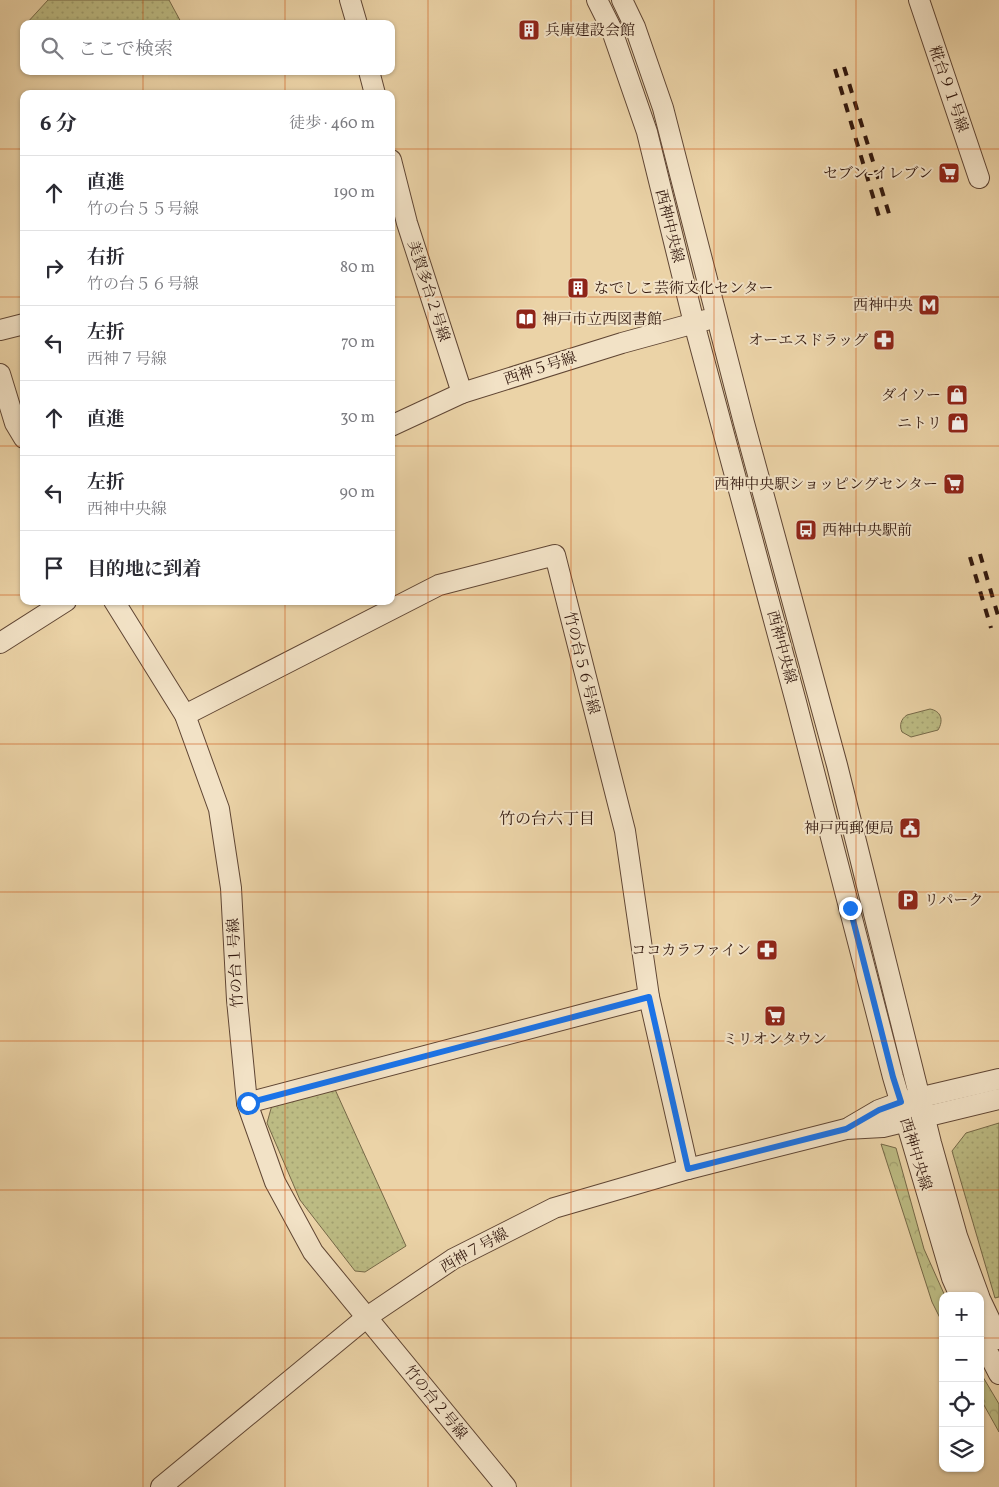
<!DOCTYPE html>
<html lang="ja">
<head>
<meta charset="utf-8">
<style>
  :root { --surface:#fff; --page:#f7f7f7; --text:#2b2b33; --muted:#7c7c81; --line:#e1e1e2 }
  body { margin:0; font-family:Vollkorn,"Noto Serif JP",serif; background:var(--page); color:var(--text) }
  .controls { position:absolute; right:15px; bottom:15px; display:grid; overflow:hidden; border-radius:10px; box-shadow:0 1px 4px #0004 }
  .controls button { width:45px; height:45px; display:grid; place-items:center; padding:0; border:0; border-bottom:1px solid var(--line); background:var(--surface); color:var(--text); font:25px sans-serif }
  .stop { position:absolute; width:15px; height:15px; margin:-11px; border:4px solid #1a73e8; border-radius:50%; background:#fff }
  .stop.end { background:#1a73e8; border-color:#fff; box-shadow:0 1px 5px #0008 }
  .list { margin:0; padding:0; list-style:none }
  h2 { display:flex; justify-content:space-between; align-items:center; height:65px; margin:0; padding:0 20px; font-size:21px }
  h2 small { font-size:16px; font-weight:400; color:var(--muted) }
  .list li { display:grid; grid-template-columns:32px 1fr auto; gap:15px; align-items:center; box-sizing:border-box; height:75px; padding:0 20px; border-top:1px solid var(--line) }
  .list b { display:block; font-size:19px; white-space:nowrap }
  .list p { margin:0; font-size:16px; white-space:nowrap; color:var(--muted) }
  .list em { font-size:16px; font-style:normal; color:var(--muted) }
  .icon { flex:none; width:28px; height:28px; fill:none; stroke:currentColor; stroke-width:2; stroke-linecap:round; stroke-linejoin:round }
  .map { position:relative; flex:none; width:999px; height:1487px; overflow:hidden }
  .search { position:absolute; background:var(--surface); box-shadow:0 1px 4px #0004; left:20px; top:20px; width:375px; height:55px; display:flex; align-items:center; gap:12px; box-sizing:border-box; padding:0 18px; border-radius:10px; color:var(--muted); font-size:19px }
  .panel { position:absolute; background:var(--surface); box-shadow:0 1px 4px #0004; left:20px; top:90px; width:375px; height:515px; border-radius:10px }
  .map>svg:first-child { display:block }
  .forest { fill:url(#forest-crowns); stroke:#766948 }
  .park { fill:url(#park-dots); stroke:#766948 }
  .lines { fill:none; stroke-linecap:round; stroke-linejoin:round }
  .minor-casing { stroke:#604634; stroke-width:22 }
  .minor { stroke:#f2e2c6; stroke-width:20 }
  .rail { stroke:#31170d; stroke-width:4; stroke-dasharray:9 9; stroke-linecap:butt }
  .route { stroke:#1a73e8; stroke-width:6 }
  .grid { fill:none; stroke:#cd4f0c; stroke-width:1; stroke-opacity:0.55 }
  .labels { text-anchor:middle; stroke-width:4; stroke-linejoin:round; paint-order:stroke }
  .poi-label { font-size:15px; fill:#31170d; stroke:#f2e2c6; text-anchor:end }
  .street-label { font-size:15px; fill:#31170d; stroke:#f2e2c6 }
  .neighbourhood-label { font-size:16px; fill:#31170d; stroke:#f2e2c6 }
</style>
</head>
<body>
<div class="map">
<svg width="999" height="1487" viewBox="0 0 999 1487">
  <defs>
    <pattern id="forest-crowns" width="20" height="18" patternUnits="userSpaceOnUse" patternTransform="scale(1.25)"><rect width="20" height="18" fill="#bcbb83"/><path d="M2 6a3 3 0 1 1 6 0M12 15a3 3 0 1 1 6 0" fill="none" stroke="#a2a070"/></pattern>
    <pattern id="park-dots" width="8" height="8" patternUnits="userSpaceOnUse" patternTransform="scale(1.25)"><rect width="8" height="8" fill="#bcbb83"/><path d="M2 2h.1M6 6h.1" fill="none" stroke="#a2a070" stroke-width="1.8" stroke-linecap="round"/></pattern>
  </defs>
  <rect width="100%" height="100%" fill="#ebd3a7"/>
  <filter id="stains"><feTurbulence type="fractalNoise" baseFrequency=".004" numOctaves="4"/><feColorMatrix values="0 0 0 0 .2 0 0 0 0 .09 0 0 0 0 .02 0 0 0 .5 -.17"/></filter>
  <radialGradient id="worn" r=".72"><stop offset=".6" stop-color="#630" stop-opacity="0"/><stop offset="1" stop-color="#630" stop-opacity=".3"/></radialGradient>
  <g class="forest">
    <polygon points="881,1144 896,1148 924,1249 945,1296 943,1296 943,1324 932,1302"/>
    <polygon points="980,1372 999,1404 999,1432 980,1398"/>
  </g>
  <g class="park">
    <polygon points="48,0 169,0 182,24 26,24"/>
    <path d="M930,709c11,2 14,11 8,21l-27,7 -9,-5c-3,-7 -1,-13 5,-17z"/>
    <polygon points="333,1085 406,1246 365,1272 355,1271 300,1200 267,1123 272,1105"/>
    <polygon points="999,1123 999,1297 995,1298 952,1151 966,1133"/>
  </g>
  <g class="lines">
    <g class="minor-casing">
      <g id="minor">
        <polyline points="350,0 357,24"/>
        <polyline points="597,0 611,28 647,132 694,323 796,702 893,1077 952,1278 960,1296"/>
        <polyline points="622,0 635,27 663,108 744,423 837,765 931,1143 957,1236 979,1296"/>
        <polyline points="919,0 979,178"/>
        <polyline points="369,71 375,94"/>
        <polyline points="391,160 407,223 462,393"/>
        <polyline points="0,330 24,324"/>
        <polyline points="0,374 15,423 24,438"/>
        <polyline points="391,426 462,393 622,343 706,320"/>
        <polyline points="114,601 185,715 219,809 231,888 237,1000 247,1103 275,1182 313,1252 506,1487"/>
        <polyline points="0,643 66,601"/>
        <polyline points="185,715 439,585 555,555 625,831 649,997 688,1169"/>
        <polyline points="247,1103 649,997"/>
        <polyline points="850,1127 879,1110 901,1102 999,1079"/>
        <polyline points="980,1299 999,1339"/>
        <polyline points="980,1337 999,1374"/>
        <polyline points="161,1487 367,1317 453,1259 554,1208 688,1169 846,1129 883,1127 999,1099"/>
      </g>
    </g>
    <use href="#minor" class="minor"/>
    <g class="rail">
      <polyline points="844,67 890,217"/>
      <polyline points="835,69 880,220"/>
      <polyline points="980,554 999,619"/>
      <polyline points="970,557 991,628"/>
    </g>
  </g>
  <g class="lines">
    <polyline class="route" points="248,1103 649,997 688,1169 846,1129 879,1110 901,1102 893,1077 850,908"/>
  </g>
  <path class="grid" d="M143,0v24M285,0v24M428,0v1487M571,0v1487M714,0v1487M856,0v1487M143,71v23M285,71v23M0,149h24M391,149h608M0,297h24M391,297h608M0,446h24M391,446h608M0,595h24M391,595h608M143,601v886M285,601v886M0,744h999M0,892h999M0,1041h999M0,1190h999M0,1338h943M980,1338h19"/>
  <defs>
    <g id="building-square" transform="scale(1.125)"><rect x="-9" y="-9" width="18" height="18" rx="4" fill="#8f2418" stroke="#f2e2c6"/><path d="M-4-6H4V6H1V3H-1V6H-4ZM-2.5-4.3h1.7v1.8h-1.7ZM.8-4.3h1.7v1.8H.8ZM-2.5-1h1.7V.8h-1.7ZM.8-1h1.7V.8H.8Z" fill="#fff"/></g>
    <g id="supermarket-square" transform="scale(1.125)"><rect x="-9" y="-9" width="18" height="18" rx="4" fill="#8f2418" stroke="#f2e2c6"/><path d="M-6-5.5h2.5l.6 2H6L4.5 2H-2.5L-4.4-4H-6ZM-1.5 3.2a1.3 1.3 0 1 0 .1 0ZM3 3.2a1.3 1.3 0 1 0 .1 0Z" fill="#fff"/></g>
    <g id="metro-square" transform="scale(1.125)"><rect x="-9" y="-9" width="18" height="18" rx="4" fill="#8f2418" stroke="#f2e2c6"/><path d="M-5.5 5V-5H-3L0 0L3-5H5.5V5H3V-.5L0 4L-3-.5V5Z" fill="#fff"/></g>
    <g id="library-square" transform="scale(1.125)"><rect x="-9" y="-9" width="18" height="18" rx="4" fill="#8f2418" stroke="#f2e2c6"/><path d="M-6-4Q-3-5.5-.7-3.5V5Q-3 3-6 4ZM6-4Q3-5.5 .7-3.5V5Q3 3 6 4Z" fill="#fff"/></g>
    <g id="pharmacy-square" transform="scale(1.125)"><rect x="-9" y="-9" width="18" height="18" rx="4" fill="#8f2418" stroke="#f2e2c6"/><path d="M-2-6h4v4h4v4h-4v4h-4v-4h-4v-4h4Z" fill="#fff"/></g>
    <g id="shop-square" transform="scale(1.125)"><rect x="-9" y="-9" width="18" height="18" rx="4" fill="#8f2418" stroke="#f2e2c6"/><path d="M-5-2.5h2.3a2.7 3.5 0 0 1 5.4 0H5L5.5 6h-11ZM-1.5-2.5h3a1.5 2.3 0 0 0-3 0Z" fill="#fff"/></g>
    <g id="bus-square" transform="scale(1.125)"><rect x="-9" y="-9" width="18" height="18" rx="4" fill="#8f2418" stroke="#f2e2c6"/><path d="M-5-6H5V4H4V6H2V4H-2V6H-4V4H-5ZM-3.5-4V0h7V-4ZM-3.5 1.2v1.5H-2V1.2ZM2 1.2v1.5H3.5V1.2Z" fill="#fff"/></g>
    <g id="civic-square" transform="scale(1.125)"><rect x="-9" y="-9" width="18" height="18" rx="4" fill="#8f2418" stroke="#f2e2c6"/><path d="M-.6-6.5H3V-4.5H.6V-3L4-1V1h2V6H-6V1h2V-1L-.6-3ZM-1.2 2.5V6h2.4V2.5Z" fill="#fff"/></g>
    <g id="parking-square" transform="scale(1.125)"><rect x="-9" y="-9" width="18" height="18" rx="4" fill="#8f2418" stroke="#f2e2c6"/><path d="M-3.5-5.5H1a3.5 3.5 0 0 1 0 7H-1V5.5H-3.5ZM-1-3.4V-.6H.8a1.4 1.4 0 0 0 0-2.8Z" fill="#fff"/></g>
  </defs>
  <g fill-rule="evenodd">
    <use href="#building-square" x="529" y="30"/>
    <use href="#supermarket-square" x="949" y="173"/>
    <use href="#building-square" x="578" y="288"/>
    <use href="#metro-square" x="929" y="305"/>
    <use href="#library-square" x="526" y="319"/>
    <use href="#pharmacy-square" x="884" y="340"/>
    <use href="#shop-square" x="957" y="395"/>
    <use href="#shop-square" x="958" y="423"/>
    <use href="#supermarket-square" x="954" y="484"/>
    <use href="#bus-square" x="806" y="530"/>
    <use href="#civic-square" x="910" y="828"/>
    <use href="#parking-square" x="908" y="900"/>
    <use href="#pharmacy-square" x="767" y="950"/>
    <use href="#supermarket-square" x="775" y="1016"/>
  </g>
  <g class="labels">
    <g class="poi-label">
      <text x="545" y="35" text-anchor="start">兵庫建設会館</text>
      <text x="933" y="178">セブン-イレブン</text>
      <text x="594" y="293" text-anchor="start">なでしこ芸術文化センター</text>
      <text x="913" y="310">西神中央</text>
      <text x="542" y="324" text-anchor="start">神戸市立西図書館</text>
      <text x="868" y="345">オーエスドラッグ</text>
      <text x="941" y="400">ダイソー</text>
      <text x="942" y="428">ニトリ</text>
      <text x="938" y="489">西神中央駅ショッピングセンター</text>
      <text x="822" y="535" text-anchor="start">西神中央駅前</text>
      <text x="894" y="833">神戸西郵便局</text>
      <text x="924" y="905" text-anchor="start">リパーク</text>
      <text x="751" y="955">ココカラファイン</text>
      <text x="775" y="1044" text-anchor="middle">ミリオンタウン</text>
    </g>
    <g class="street-label">
      <text transform="translate(949 89) rotate(71)" y="5">糀台９１号線</text>
      <text transform="translate(670 226) rotate(76)" y="5">西神中央線</text>
      <text transform="translate(429 291) rotate(72)" y="5">美賀多台２号線</text>
      <text transform="translate(540 368) rotate(-18)" y="5">西神５号線</text>
      <text transform="translate(782 647) rotate(75)" y="5">西神中央線</text>
      <text transform="translate(582 663) rotate(76)" y="5">竹の台５６号線</text>
      <text transform="translate(235 963) rotate(-93)" y="5">竹の台１号線</text>
      <text transform="translate(916 1154) rotate(73)" y="5">西神中央線</text>
      <text transform="translate(474 1250) rotate(-29)" y="5">西神７号線</text>
      <text transform="translate(436 1402) rotate(51)" y="5">竹の台２号線</text>
    </g>
    <g class="neighbourhood-label">
      <text x="547" y="824">竹の台六丁目</text>
    </g>
  </g>
  <rect width="100%" height="100%" filter="url(#stains)"/>
  <rect width="100%" height="100%" fill="url(#worn)"/>
</svg>
<div class="controls">
<button>+</button>
<button>−</button>
<button><svg class="icon" aria-label="locate" viewBox="0 0 24 24"><circle cx="12" cy="12" r="6"/><path d="M12 2v4M12 18v4M2 12h4M18 12h4"/></svg></button>
<button><svg class="icon" aria-label="layers" viewBox="0 0 24 24"><path d="M12 4l9 5-9 5-9-5zM3 14l9 5 9-5"/></svg></button>
</div>
<div class="stop" style="left:248px;top:1103px"></div>
<div class="stop end" style="left:850px;top:908px"></div>
<div class="search"><svg class="icon" aria-label="search" viewBox="0 0 24 24"><circle cx="10" cy="10" r="6"/><path d="M15 15l6 6"/></svg>ここで検索</div>
<section class="panel">
<h2>6 分<small>徒歩 · 460 m</small></h2>
<ul class="list">
<li><svg class="icon" aria-label="ahead" viewBox="0 0 24 24"><path d="M12 20V5M6 11l6-6 6 6"/></svg><div><b>直進</b><p>竹の台５５号線</p></div><em>190 m</em></li>
<li><svg class="icon" aria-label="right" viewBox="0 0 24 24"><path d="M7 20v-9h11M14 6l5 5-5 5"/></svg><div><b>右折</b><p>竹の台５６号線</p></div><em>80 m</em></li>
<li><svg class="icon" aria-label="left" viewBox="0 0 24 24"><path d="M17 20v-9H6M10 6l-5 5 5 5"/></svg><div><b>左折</b><p>西神７号線</p></div><em>70 m</em></li>
<li><svg class="icon" aria-label="ahead" viewBox="0 0 24 24"><path d="M12 20V5M6 11l6-6 6 6"/></svg><div><b>直進</b></div><em>30 m</em></li>
<li><svg class="icon" aria-label="left" viewBox="0 0 24 24"><path d="M17 20v-9H6M10 6l-5 5 5 5"/></svg><div><b>左折</b><p>西神中央線</p></div><em>90 m</em></li>
<li><svg class="icon" aria-label="arrive" viewBox="0 0 24 24"><path d="M6 21V4h12l-3 4 3 4H6"/></svg><div><b>目的地に到着</b></div></li>
</ul>
</section>
</div>
</body>
</html>
